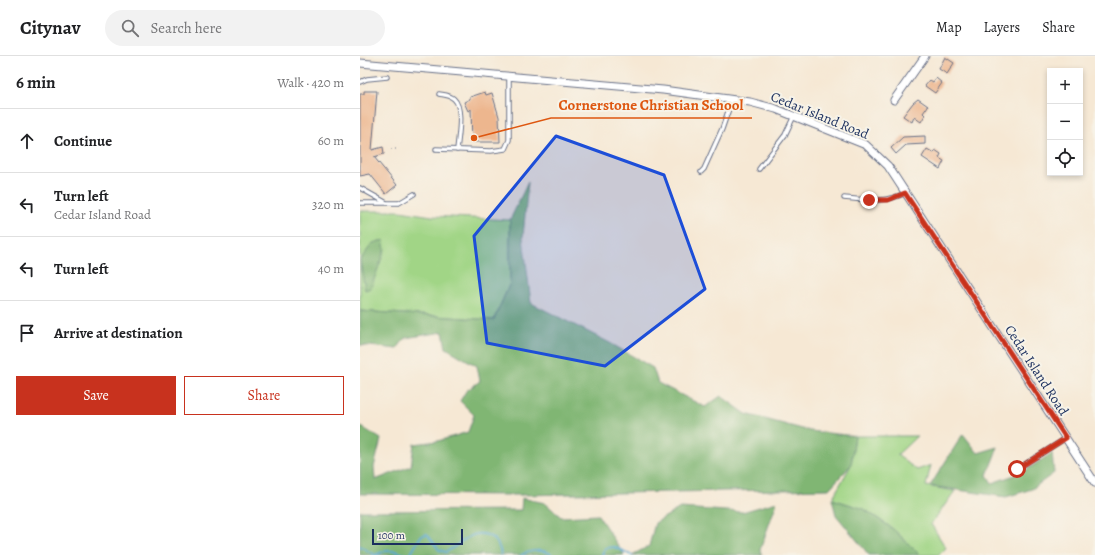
<!DOCTYPE html>
<html lang="en">
<head>
<meta charset="utf-8">
<style>
  :root { --surface:#fff; --page:#f2f2f2; --text:#202124; --muted:#757577; --line:#e0e0e0; --accent:#c8321e }
  body { margin:0; font-family:Alegreya,serif; background:var(--page); color:var(--text) }
  .controls { position:absolute; right:12px; top:12px; display:grid; overflow:hidden; border-radius:0px; box-shadow:0 2px 6px #0003 }
  .controls button { width:36px; height:36px; display:grid; place-items:center; padding:0; border:0; border-bottom:1px solid var(--line); background:var(--surface); color:var(--text); font:20px sans-serif }
  .scale { position:absolute; left:12px; bottom:10px; width:91px; box-sizing:border-box; padding-left:4px; border:2px solid #1b2f5e; border-top:0; font-size:11px; line-height:14px; white-space:nowrap; color:#1b2f5e; -webkit-text-stroke:3px #f7f3e8; paint-order:stroke }
  .stop { position:absolute; width:12px; height:12px; margin:-9px; border:3px solid #c8321e; border-radius:50%; background:#fff }
  .stop.end { background:#c8321e; border-color:#fff; box-shadow:0 1px 4px #0008 }
  .list { margin:0; padding:0; list-style:none }
  h2 { display:flex; justify-content:space-between; align-items:center; height:52px; margin:0; padding:0 16px; font-size:17px }
  h2 small { font-size:13px; font-weight:400; color:var(--muted) }
  .list li { display:grid; grid-template-columns:26px 1fr auto; gap:12px; align-items:center; box-sizing:border-box; height:64px; padding:0 16px; border-top:1px solid var(--line) }
  .list b { display:block; font-size:15px; white-space:nowrap }
  .list p { margin:0; font-size:13px; white-space:nowrap; color:var(--muted) }
  .list em { font-size:13px; font-style:normal; color:var(--muted) }
  .actions { display:flex; gap:8px; padding:12px 16px }
  .actions a { flex:1; padding:9px 0; border:1px solid var(--accent); border-radius:0px; text-align:center; font-size:14px; color:var(--accent) }
  .actions .main { background:var(--accent); color:#fff }
  .icon { flex:none; width:22px; height:22px; fill:none; stroke:currentColor; stroke-width:2; stroke-linecap:round; stroke-linejoin:round }
  .map { position:relative; flex:none; width:735px; height:499px; overflow:hidden }
  header { display:flex; align-items:center; gap:24px; box-sizing:border-box; height:56px; padding:0 20px; background:var(--surface); border-bottom:1px solid var(--line) }
  header strong { font-size:19px }
  nav { display:flex; gap:22px; margin-inline-start:auto; font-size:14px }
  .search { width:280px; height:36px; background:var(--page); display:flex; align-items:center; gap:10px; box-sizing:border-box; padding:0 14px; border-radius:22px; color:var(--muted); font-size:15px }
  main { display:flex }
  aside { flex:1; background:var(--surface) }
  .map>svg:first-child { display:block }
  .green { fill:#a1d586; stroke:#5e8272 }
  .forest { fill:#80b673; stroke:#4e7268 }
  .lines { fill:none; stroke-linecap:round; stroke-linejoin:round }
  .stream { stroke:#55a6d0; stroke-width:2 }
  .building { fill:#edb68e }
  .service-casing { stroke:#687087; stroke-width:5.5 }
  .minor-casing { stroke:#687087; stroke-width:9 }
  .path { stroke:#687087; stroke-width:1; stroke-dasharray:1 3; stroke-linecap:butt }
  .service { stroke:#fff; stroke-width:3.5 }
  .minor { stroke:#fff; stroke-width:7 }
  .route { stroke:#c8321e; stroke-width:5 }
  .marked { fill:#1d4ed8; fill-opacity:0.2; stroke:#1d4ed8; stroke-width:3; stroke-linejoin:round }
  .labels { text-anchor:middle; stroke-width:4; stroke-linejoin:round; paint-order:stroke }
  .street-label { font-size:14px; fill:#1b2f5e; stroke:#f7f3e8 }
  .leader { fill:none; stroke:#de5710; stroke-width:1.5 }
  .callout-dot { fill:#de5710; stroke:#f7f3e8; stroke-width:1.5 }
  .callout-label { font-size:15px; text-anchor:middle; font-weight:bold; fill:#de5710; stroke:#f7f3e8; stroke-width:4; stroke-linejoin:round; paint-order:stroke }
</style>
</head>
<body>
<header>
<strong>Citynav</strong>
<div class="search"><svg class="icon" aria-label="search" viewBox="0 0 24 24"><circle cx="10" cy="10" r="6"/><path d="M15 15l6 6"/></svg>Search here</div>
<nav><a>Map</a><a>Layers</a><a>Share</a></nav>
</header>
<main>
<aside>
<h2>6 min<small>Walk · 420 m</small></h2>
<ul class="list">
<li><svg class="icon" aria-label="ahead" viewBox="0 0 24 24"><path d="M12 20V5M6 11l6-6 6 6"/></svg><div><b>Continue</b></div><em>60 m</em></li>
<li><svg class="icon" aria-label="left" viewBox="0 0 24 24"><path d="M17 20v-9H6M10 6l-5 5 5 5"/></svg><div><b>Turn left</b><p>Cedar Island Road</p></div><em>320 m</em></li>
<li><svg class="icon" aria-label="left" viewBox="0 0 24 24"><path d="M17 20v-9H6M10 6l-5 5 5 5"/></svg><div><b>Turn left</b></div><em>40 m</em></li>
<li><svg class="icon" aria-label="arrive" viewBox="0 0 24 24"><path d="M6 21V4h12l-3 4 3 4H6"/></svg><div><b>Arrive at destination</b></div></li>
</ul>
<div class="actions"><a class="main">Save</a><a>Share</a></div>
</aside>
<div class="map">
<svg width="735" height="499" viewBox="0 0 735 499">
  <rect width="100%" height="100%" fill="#f7f3e8"/>
  <filter id="ink" filterUnits="userSpaceOnUse"><feTurbulence type="fractalNoise" baseFrequency=".025" numOctaves="2"/><feDisplacementMap in="SourceGraphic" scale="8" xChannelSelector="R" yChannelSelector="G"/><feConvolveMatrix kernelMatrix="1 2 1 2 8 2 1 2 1" color-interpolation-filters="sRGB"/></filter>
  <filter id="wash" filterUnits="userSpaceOnUse"><feTurbulence type="fractalNoise" baseFrequency=".012" numOctaves="4" result="noise"/><feDisplacementMap in="SourceGraphic" scale="16" xChannelSelector="R" yChannelSelector="G"/><feGaussianBlur stdDeviation="0.9" result="paint"/><feColorMatrix in="noise" values="0 0 0 0 0 0 0 0 0 0 0 0 0 0 0 0 0 1.4 0 .05"/><feComposite in="paint" operator="in"/></filter>
  <g filter="url(#wash)">
    <rect width="100%" height="100%" fill="#f6e8d4"/>
    <g class="green">
      <polygon points="0,155 40,155 72,160 150,164 150,227 134,264 0,255"/>
      <polygon points="495,380 557,380 537,399 557,414 571,409 566,430 595,435 571,468 586,492 579,499 560,499 533,473 504,453 472,443 491,409"/>
    </g>
    <g class="forest">
      <polygon points="168,126 163,181 171,247 250,287 293,312 298,327 345,351 361,340 386,358 450,375 495,380 491,409 469,433 160,439 0,438 0,370 21,383 14,411 15,424 51,410 54,388 78,385 108,376 114,359 100,345 106,335 120,325 117,310 86,292 83,276 45,282 37,293 0,289 0,255 134,264 150,227 150,164"/>
      <polygon points="23,184 25,193 11,232 5,234 0,204 13,187"/>
      <polygon points="603,378 618,397 638,391 627,419 632,427 663,416 692,397 694,417 672,433 646,441 570,430"/>
      <polygon points="162,442 185,447 201,461 238,459 264,499 0,499 0,455 161,454"/>
      <polygon points="472,443 504,453 533,473 560,499 509,499 476,459"/>
      <polygon points="417,446 400,494 402,499 272,499 289,490 295,467 320,452 382,456"/>
    </g>
    <g class="lines">
      <g class="stream">
        <polyline points="0,490 15,499 25,495 35,495 47,499"/>
        <path d="M50,499l11,-19 6,-2 12,16 7,2c14,-7 28,-26 45,-15 7,4 9,10 10,18"/>
        <path d="M161,499c9,-5 23,-6 32,0"/>
        <polyline points="242,499 245,492 254,491 272,499"/>
      </g>
    </g>
    <g id="blocks">
      <g class="building">
        <polygon points="585,1 594,7 587,18 579,13"/>
        <polygon points="576,22 582,27 575,37 565,30 570,24 573,26"/>
        <polygon points="4,35 17,35 12,94 23,91 24,98 14,101 37,129 26,138 10,118 0,120 0,38 4,38"/>
        <polygon points="125,36 126,39 132,37 139,61 140,86 112,86 111,53 108,55 104,46 110,43 110,41"/>
        <polygon points="558,43 568,50 563,57 565,59 561,66 554,61 552,66 543,60 553,47"/>
        <polygon points="565,80 565,88 546,89 536,98 531,92 543,81"/>
        <polygon points="567,93 574,97 575,94 581,98 579,102 584,105 580,113 562,101"/>
      </g>
    </g>
  </g>
  <g filter="url(#ink)">
    <use href="#blocks" fill-opacity="0" stroke="#687087" stroke-width="1"/>
    <g class="lines">
      <g class="service-casing">
        <g id="service">
          <polyline points="0,26 7,23 27,21"/>
          <path d="M79,38c5,1 11,1 15,5 10,9 4,39 3,51"/>
          <polyline points="76,93 131,95 145,93 149,84 149,20"/>
          <polyline points="399,113 425,79 434,60"/>
          <polyline points="341,116 344,113 362,73 372,44"/>
          <polyline points="0,132 25,146"/>
          <path d="M484,142c22,2 42,5 61,-5"/>
          <polyline points="0,147 39,147 54,138"/>
          <polyline points="657,413 706,382"/>
        </g>
      </g>
      <g class="minor-casing">
        <g id="minor">
          <polyline points="0,7 303,34 390,46 416,53 506,89 528,110 735,427"/>
          <polyline points="534,44 565,0"/>
        </g>
      </g>
      <polyline class="path" points="31,93 36,93"/>
      <use href="#service" class="service"/>
      <use href="#minor" class="minor"/>
    </g>
  </g>
  <g class="lines" filter="url(#ink)">
    <polyline class="route" points="509,144 528,144 545,137 706,382 657,413"/>
  </g>
  <path class="marked" d="M196,80l108,39 41,114 -100,77 -118,-23 -13,-107z"/>
  <g class="labels">
    <g class="street-label">
      <text transform="translate(460 59) rotate(22)" y="5">Cedar Island Road</text>
      <text transform="translate(677 314) rotate(57)" y="5">Cedar Island Road</text>
    </g>
  </g>
  <path class="leader" d="M114 82L191 62H392"/>
  <circle class="callout-dot" cx="114" cy="82" r="4"/>
  <g class="callout-label">
    <text x="291" y="54">Cornerstone Christian School</text>
  </g>
</svg>
<div class="controls">
<button>+</button>
<button>−</button>
<button><svg class="icon" aria-label="locate" viewBox="0 0 24 24"><circle cx="12" cy="12" r="6"/><path d="M12 2v4M12 18v4M2 12h4M18 12h4"/></svg></button>
</div>
<div class="scale">100 m</div>
<div class="stop" style="left:657px;top:413px"></div>
<div class="stop end" style="left:509px;top:144px"></div>
</div>
</main>
</body>
</html>
